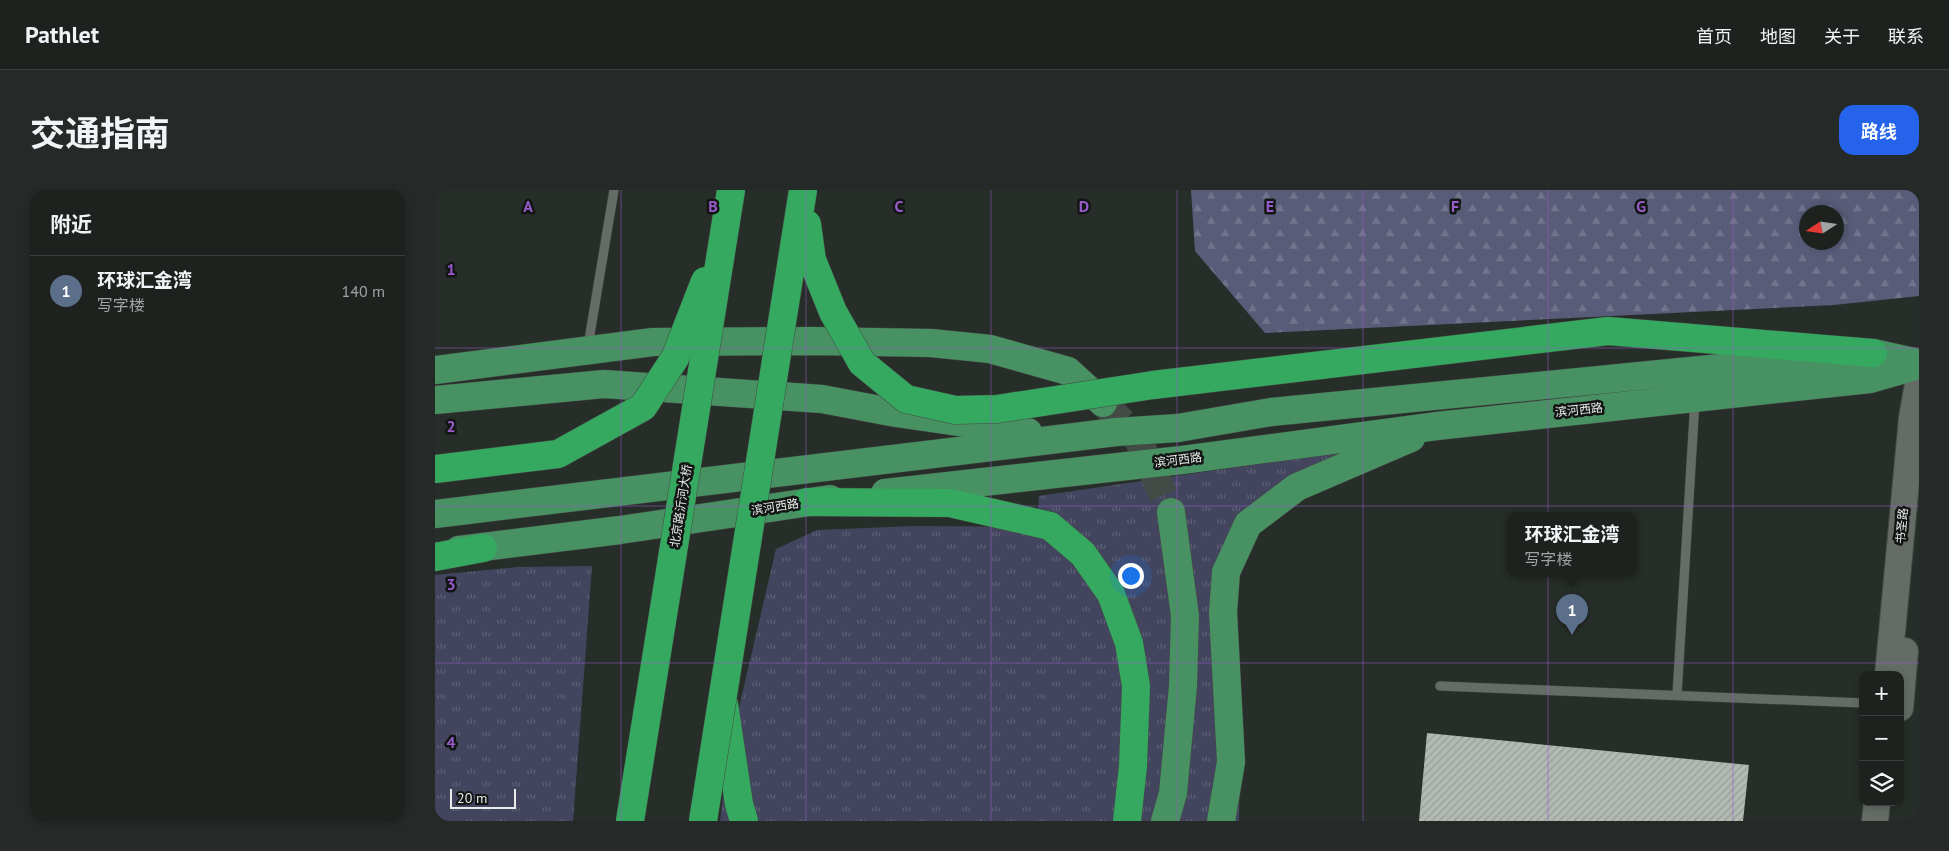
<!DOCTYPE html>
<html lang="zh">
<head>
<meta charset="utf-8">
<style>
  :root { --surface:#1d221f; --page:#252a28; --text:#f1f3f6; --muted:#a0a4a4; --line:#3b3f3d; --accent:#2563eb }
  body { margin:0; font-family:"PT Sans","Noto Sans SC",sans-serif; background:var(--page); color:var(--text) }
  .controls { position:absolute; right:15px; bottom:15px; display:grid; overflow:hidden; border-radius:10px; box-shadow:0 2px 8px #0003 }
  .controls button { width:45px; height:45px; display:grid; place-items:center; padding:0; border:0; border-bottom:1px solid var(--line); background:var(--surface); color:var(--text); font:25px sans-serif }
  .compass { position:absolute; left:1364px; top:15px; width:45px; height:45px; border-radius:50%; background:var(--surface); box-shadow:0 2px 8px #0003; rotate:258deg }
  .scale { position:absolute; left:15px; bottom:12px; width:66px; box-sizing:border-box; padding-left:5px; border:2px solid #e8ede9; border-top:0; font-size:14px; line-height:18px; white-space:nowrap; color:#e8ede9; -webkit-text-stroke:4px #121513; paint-order:stroke }
  .you { position:absolute; left:695px; top:385px; width:18px; height:18px; margin:-12px; border:4px solid #fff; border-radius:50%; background:#1a73e8; box-shadow:0 0 0 8px #1a73e833 }
  .badge { display:grid; place-items:center; width:32px; height:32px; border-radius:50%; background:var(--accent); color:#fff; font-size:16px; font-weight:700 }
  .pin { position:absolute; translate:-50% -41px; filter:drop-shadow(0 1px 2px #0008) }
  .pin::after { content:''; position:absolute; top:26px; width:18px; height:15px; background:inherit; clip-path:polygon(0 0,100% 0,50% 100%) }
  .popup { position:absolute; left:1072px; top:322px; width:130px; height:65px; box-sizing:border-box; display:grid; place-content:center; border-radius:10px; background:var(--surface); filter:drop-shadow(0 1px 4px #0005); font-size:16px; white-space:nowrap; color:var(--muted) }
  .popup b { font-size:19px; color:var(--text) }
  .popup::after { content:''; position:absolute; left:50%; top:100%; margin-left:-10px; border:10px solid transparent; border-top-color:var(--surface) }
  .list { margin:0; padding:0; list-style:none }
  h2 { display:flex; justify-content:space-between; align-items:center; height:65px; margin:0; padding:0 20px; font-size:21px }
  h2 small { font-size:16px; font-weight:400; color:var(--muted) }
  .list li { display:grid; grid-template-columns:32px 1fr auto; gap:15px; align-items:center; box-sizing:border-box; height:70px; padding:0 20px; border-top:1px solid var(--line) }
  .list b { display:block; font-size:19px; white-space:nowrap }
  .list p { margin:0; font-size:16px; white-space:nowrap; color:var(--muted) }
  .list em { font-size:16px; font-style:normal; color:var(--muted) }
  .icon { flex:none; width:28px; height:28px; fill:none; stroke:currentColor; stroke-width:2; stroke-linecap:round; stroke-linejoin:round }
  .map { position:relative; flex:none; width:1484px; height:631px; overflow:hidden; border-radius:15px }
  header { display:flex; align-items:center; gap:30px; box-sizing:border-box; height:70px; padding:0 25px; background:var(--surface); border-bottom:1px solid var(--line) }
  header strong { font-size:24px }
  nav { display:flex; gap:28px; margin-inline-start:auto; font-size:18px }
  .intro { display:flex; align-items:center; justify-content:space-between; box-sizing:border-box; height:120px; padding:0 30px }
  h1 { margin:0; font-size:35px }
  .button { padding:12px 22px; border-radius:15px; background:var(--accent); color:#fff; font-size:18px; font-weight:700 }
  main { display:flex; gap:30px; padding:0 30px }
  aside { flex:1; background:var(--surface); border-radius:15px; box-shadow:0 2px 8px #0003 }
  .map>svg:first-child { display:block }
  .grass { fill:url(#grass-tufts) }
  .forest { fill:url(#forest-firs); fill-rule:evenodd }
  .building { fill:url(#building-hatch) }
  .lines { fill:none; stroke-linecap:round; stroke-linejoin:round }
  .primary-tunnel { stroke:#444b46; stroke-width:28; stroke-dasharray:28 14; stroke-linecap:butt }
  .lane-casing { stroke:#444a46; stroke-width:10 }
  .secondary-casing { stroke:#444a46; stroke-width:28 }
  .primary-casing { stroke:#444a46; stroke-width:29 }
  .highway-casing { stroke:#444a46; stroke-width:29 }
  .lane { stroke:#656c66; stroke-width:9 }
  .secondary { stroke:#656c66; stroke-width:26 }
  .primary { stroke:#489162; stroke-width:28 }
  .highway { stroke:#35a95f; stroke-width:28 }
  .primary-bridge-casing { stroke:#444a46; stroke-width:29; stroke-linecap:butt }
  .highway-bridge-casing { stroke:#444a46; stroke-width:29; stroke-linecap:butt }
  .primary-bridge { stroke:#489162; stroke-width:28 }
  .highway-bridge { stroke:#35a95f; stroke-width:28 }
  .grid { fill:none; stroke:#965cca; stroke-width:1; stroke-opacity:0.55 }
  .labels { text-anchor:middle; stroke-width:5; stroke-linejoin:round; paint-order:stroke }
  .street-label { font-size:12px; fill:#e8ede9; stroke:#121513 }
  .grid-label { font-size:16px; text-anchor:middle; font-weight:bold; fill:#965cca; stroke:#121513; stroke-width:5; stroke-linejoin:round; paint-order:stroke }
</style>
</head>
<body>
<header>
<strong>Pathlet</strong>
<nav><a>首页</a><a>地图</a><a>关于</a><a>联系</a></nav>
</header>
<div class="intro"><h1>交通指南</h1><a class="button">路线</a></div>
<main>
<aside>
<h2>附近<small></small></h2>
<ul class="list">
<li><span class="badge" style="background:#5c6f8a">1</span><div><b>环球汇金湾</b><p>写字楼</p></div><em>140 m</em></li>
</ul>
</aside>
<div class="map">
<svg width="1484" height="631" viewBox="0 0 1484 631">
  <defs>
    <pattern id="grass-tufts" width="24" height="20" patternUnits="userSpaceOnUse" patternTransform="scale(1.25)"><rect width="24" height="20" fill="#43455f"/><path d="M3 7l-1-3M5 7V3M7 7l1-3M15 17l-1-3M17 17v-4M19 17l1-3" fill="none" stroke="#5e6076"/></pattern>
    <pattern id="forest-firs" width="22" height="20" patternUnits="userSpaceOnUse" patternTransform="scale(1.25)"><rect width="22" height="20" fill="#595c78"/><path d="M5 1l3.5 6h-7zM16 11l3.5 6h-7z" fill="#71748b"/></pattern>
    <pattern id="building-hatch" width="6" height="6" patternUnits="userSpaceOnUse" patternTransform="scale(1.25)"><rect width="6" height="6" fill="#b2bab3"/><path d="M-1 1l2-2M0 6l6-6M5 7l2-2" fill="none" stroke="#979d98"/></pattern>
  </defs>
  <rect width="100%" height="100%" fill="#272e29"/>
  <g class="grass">
    <polygon points="906,262 861,289 798,365 806,519 804,631 285,631 293,565 341,359 382,340 480,336 602,337 604,306"/>
    <polygon points="157,376 138,631 0,631 0,385 82,377"/>
  </g>
  <path class="forest" d="M756,0h728v106l-85,9 -569,28 -70,-82zM1372,22h30v30h-30z"/>
  <polygon class="building" points="992,543 1314,575 1308,631 984,631"/>
  <g class="lines">
    <polyline class="primary-tunnel" points="668,213 701,245 736,322"/>
    <g class="lane-casing">
      <g id="lane">
        <polyline points="153,156 179,0"/>
        <polyline points="1005,496 1428,513"/>
        <polyline points="1242,505 1260,210"/>
      </g>
    </g>
    <g class="secondary-casing">
      <g id="secondary">
        <polyline points="1453,485 1477,228 1484,188"/>
        <polyline points="1465,518 1470,461"/>
        <polyline points="1440,631 1442,612"/>
      </g>
    </g>
    <g class="primary-casing">
      <g id="primary">
        <polyline points="0,180 218,152 378,151 496,153 555,159 633,181 668,213"/>
        <polyline points="0,210 169,194 387,209 461,223 593,242"/>
        <polyline points="743,238 836,222 1438,163 1484,173"/>
        <polyline points="747,270 1002,236 1435,189 1484,175"/>
        <polyline points="450,303 692,276"/>
        <polyline points="0,324 681,242"/>
        <polyline points="24,360 185,340 395,309"/>
        <polyline points="730,631 738,603 748,496 750,426 736,322"/>
        <polyline points="786,631 796,572 788,422 791,382 813,334 862,297 976,248"/>
      </g>
    </g>
    <g class="highway-casing">
      <g id="highway">
        <polyline points="718,195 1173,141 1438,163"/>
        <polyline points="372,312 515,313 615,336 648,364 676,404 694,453 701,496 698,576 692,631"/>
        <polyline points="0,367 48,358"/>
        <polyline points="289,514 304,614 309,631"/>
      </g>
    </g>
    <use href="#lane" class="lane"/>
    <use href="#secondary" class="secondary"/>
    <use href="#primary" class="primary"/>
    <use href="#highway" class="highway"/>
    <g class="primary-bridge-casing">
      <g id="primary-bridge">
        <polyline points="681,242 743,238"/>
        <polyline points="692,276 747,270"/>
      </g>
    </g>
    <g class="highway-bridge-casing">
      <g id="highway-bridge">
        <polyline points="372,34 377,70 398,122 427,173 471,209 520,220 562,219 718,195"/>
        <polyline points="0,279 123,264 208,217 240,168 270,91"/>
        <polyline points="195,631 296,0"/>
        <polyline points="268,631 368,0"/>
      </g>
    </g>
    <use href="#primary-bridge" class="primary-bridge"/>
    <use href="#highway-bridge" class="highway-bridge"/>
  </g>
  <path class="grid" d="M186,0v631M371,0v631M556,0v631M742,0v631M928,0v631M1113,0v631M1298,0v631M0,158h1484M0,316h1484M0,473h1484"/>
  <g class="labels">
    <g class="street-label">
      <text transform="translate(1144 220) rotate(-6)" y="4">滨河西路</text>
      <text transform="translate(743 270) rotate(-7)" y="4">滨河西路</text>
      <text transform="translate(246 316) rotate(-81)" y="4">北京路沂河大桥</text>
      <text transform="translate(340 317) rotate(-9)" y="4">滨河西路</text>
      <text transform="translate(1467 336) rotate(-85)" y="4">书圣路</text>
    </g>
  </g>
  <g class="grid-label">
    <text x="93" y="22">A</text>
    <text x="278" y="22">B</text>
    <text x="464" y="22">C</text>
    <text x="649" y="22">D</text>
    <text x="835" y="22">E</text>
    <text x="1020" y="22">F</text>
    <text x="1206" y="22">G</text>
    <text x="16" y="85">1</text>
    <text x="16" y="242">2</text>
    <text x="16" y="400">3</text>
    <text x="16" y="558">4</text>
  </g>
</svg>
<div class="controls">
<button>+</button>
<button>−</button>
<button><svg class="icon" aria-label="layers" viewBox="0 0 24 24"><path d="M12 4l9 5-9 5-9-5zM3 14l9 5 9-5"/></svg></button>
</div>
<svg class="compass" viewBox="-18 -18 36 36"><path d="M0-13l5 13h-10z" fill="#e53935"/><path d="M0 13l5-13h-10z" fill="#a0a4a4"/></svg>
<div class="scale">20 m</div>
<div class="you"></div>
<div class="pin badge" style="left:1137px;top:445px;background:#5c6f8a">1</div>
<div class="popup"><b>环球汇金湾</b>写字楼</div>
</div>
</main>
</body>
</html>
